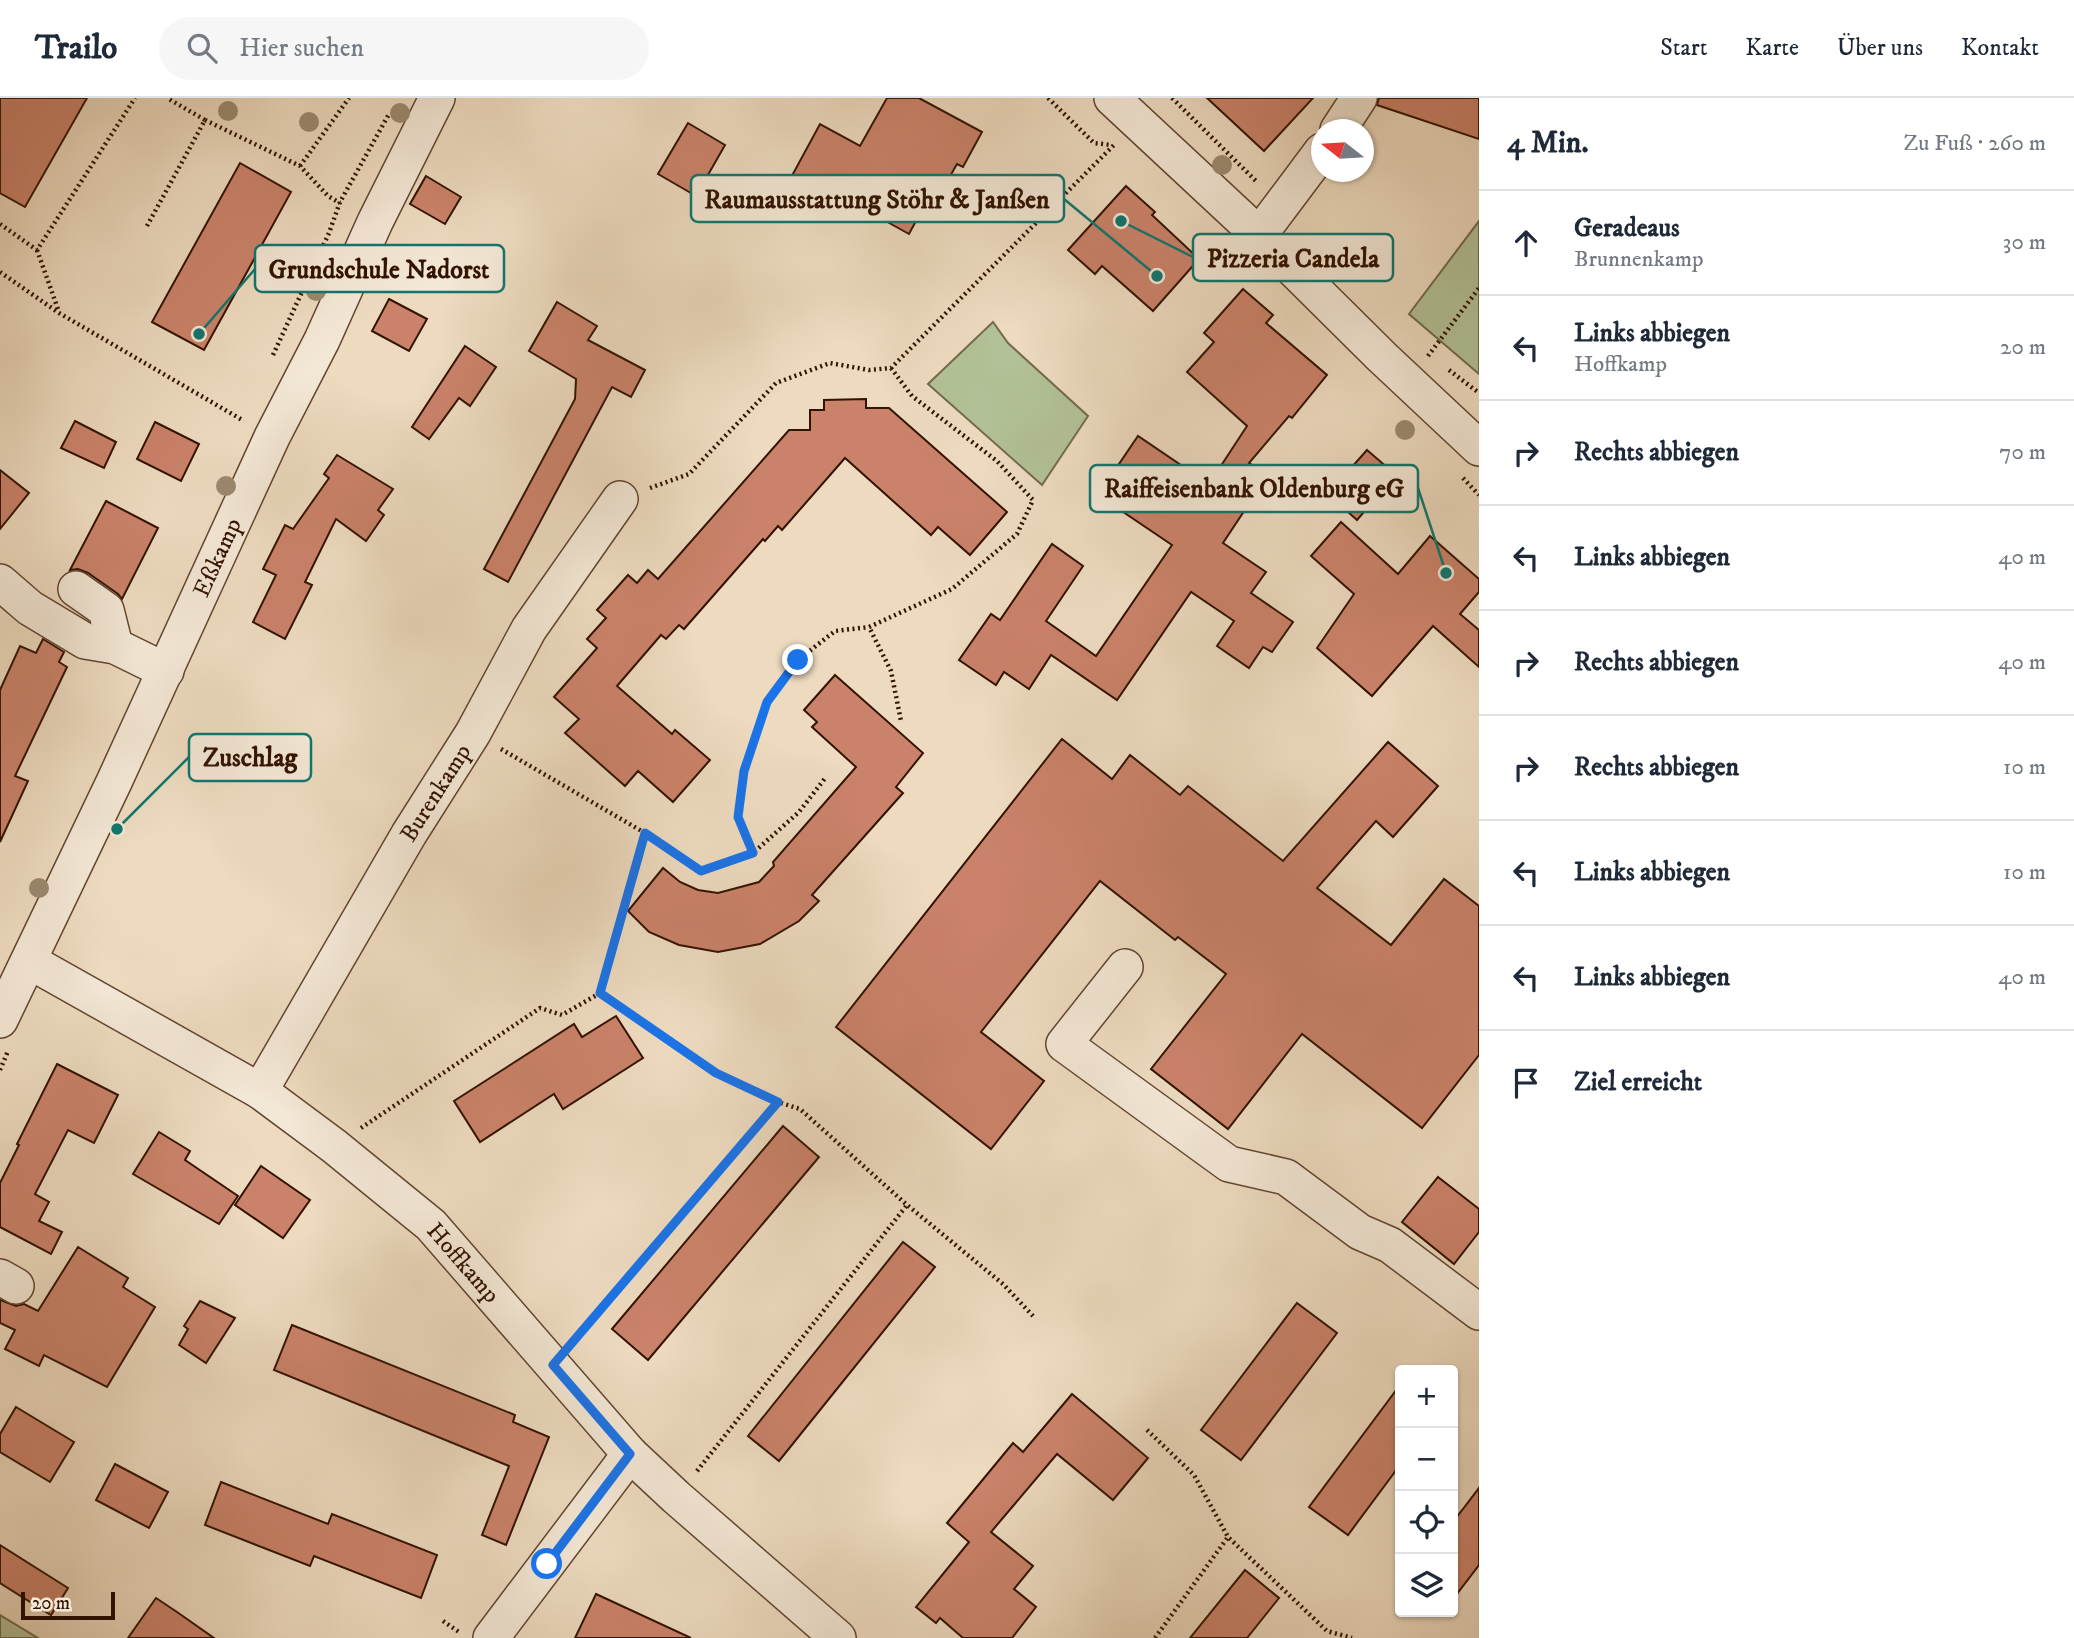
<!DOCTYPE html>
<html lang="de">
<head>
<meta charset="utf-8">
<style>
  :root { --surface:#fff; --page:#f6f6f7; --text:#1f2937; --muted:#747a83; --line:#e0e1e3 }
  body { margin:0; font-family:"IM FELL DW Pica",serif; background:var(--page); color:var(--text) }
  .controls { position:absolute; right:21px; bottom:21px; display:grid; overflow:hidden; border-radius:7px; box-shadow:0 2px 5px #0004 }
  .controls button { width:63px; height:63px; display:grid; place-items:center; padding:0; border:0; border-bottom:2px solid var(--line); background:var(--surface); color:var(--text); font:35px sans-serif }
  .compass { position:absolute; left:1311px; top:21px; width:63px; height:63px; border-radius:50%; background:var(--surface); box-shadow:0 2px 5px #0004; rotate:287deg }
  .scale { position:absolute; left:21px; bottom:18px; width:94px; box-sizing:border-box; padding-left:7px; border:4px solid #321300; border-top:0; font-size:19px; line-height:24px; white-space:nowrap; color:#321300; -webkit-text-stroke:5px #f3e7d5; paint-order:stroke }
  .stop { position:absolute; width:21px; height:21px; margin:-16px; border:5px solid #1a73e8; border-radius:50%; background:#fff }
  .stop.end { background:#1a73e8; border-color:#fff; box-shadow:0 2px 7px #0008 }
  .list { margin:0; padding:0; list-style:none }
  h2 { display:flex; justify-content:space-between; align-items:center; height:91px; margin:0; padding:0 28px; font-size:30px }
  h2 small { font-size:23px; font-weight:400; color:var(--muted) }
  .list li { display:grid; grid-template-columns:46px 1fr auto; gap:21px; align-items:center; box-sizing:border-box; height:105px; padding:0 28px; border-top:2px solid var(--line) }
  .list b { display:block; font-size:26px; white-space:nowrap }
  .list p { margin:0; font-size:23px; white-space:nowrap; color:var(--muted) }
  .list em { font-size:23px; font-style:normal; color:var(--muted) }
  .icon { flex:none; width:38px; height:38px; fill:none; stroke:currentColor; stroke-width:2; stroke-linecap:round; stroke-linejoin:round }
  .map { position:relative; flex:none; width:1479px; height:1540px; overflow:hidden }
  header { display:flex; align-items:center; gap:42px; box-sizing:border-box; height:98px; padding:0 35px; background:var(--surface); border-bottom:2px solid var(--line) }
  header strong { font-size:33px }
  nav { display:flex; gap:38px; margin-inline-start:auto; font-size:24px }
  .search { width:490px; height:63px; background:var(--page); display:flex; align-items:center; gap:18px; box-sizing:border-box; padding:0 24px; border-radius:38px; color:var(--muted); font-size:26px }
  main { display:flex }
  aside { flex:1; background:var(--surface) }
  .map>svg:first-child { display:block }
  .green { fill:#b2c197; stroke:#726a4c; stroke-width:2 }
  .building { fill:#ca826a; stroke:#321300; stroke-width:2 }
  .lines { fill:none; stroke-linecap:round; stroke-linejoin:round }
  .minor-casing { stroke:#614530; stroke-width:38 }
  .path { stroke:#321300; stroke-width:4.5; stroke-dasharray:2 3.5; stroke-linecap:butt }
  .minor { stroke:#f3e7d5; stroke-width:35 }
  .tree { fill:#9b896f }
  .route { stroke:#1a73e8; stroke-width:9 }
  .labels { text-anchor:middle; stroke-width:5; stroke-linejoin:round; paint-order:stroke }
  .street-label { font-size:24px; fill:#321300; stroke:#f3e7d5 }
  .leader { fill:none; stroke:#0f766e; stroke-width:2.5 }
  .callout-dot { fill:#0f766e; stroke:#f3e7d5; stroke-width:2.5 }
  .callout { fill:#f3e7d5; stroke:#0f766e; stroke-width:2.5 }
  .callout-label { font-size:26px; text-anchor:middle; font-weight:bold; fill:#321300 }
</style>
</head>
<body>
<header>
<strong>Trailo</strong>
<div class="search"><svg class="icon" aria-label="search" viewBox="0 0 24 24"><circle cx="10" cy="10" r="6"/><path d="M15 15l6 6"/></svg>Hier suchen</div>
<nav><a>Start</a><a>Karte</a><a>Über uns</a><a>Kontakt</a></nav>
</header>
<main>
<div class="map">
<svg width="1479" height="1540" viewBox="0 0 1479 1540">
  <rect width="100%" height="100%" fill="#eddabf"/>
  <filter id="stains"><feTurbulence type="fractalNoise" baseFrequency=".00286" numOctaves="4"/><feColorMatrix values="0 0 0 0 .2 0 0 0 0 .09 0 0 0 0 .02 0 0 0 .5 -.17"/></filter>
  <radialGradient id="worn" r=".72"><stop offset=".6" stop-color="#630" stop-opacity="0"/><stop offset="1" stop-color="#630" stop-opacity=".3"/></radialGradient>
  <g class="green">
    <polygon points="1479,123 1479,276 1409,216"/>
    <polygon points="993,224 1008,245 1088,318 1042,387 928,286"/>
    <polygon points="0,1517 38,1540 0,1540"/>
  </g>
  <g class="building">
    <polygon points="0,0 87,0 25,109 0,95"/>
    <polygon points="887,0 919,0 982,34 963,69 957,66 936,103 929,99 909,136 864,111 860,117 828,100 825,106 788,85 820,26 860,48"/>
    <polygon points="1207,0 1313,0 1264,53"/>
    <polygon points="1379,0 1479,0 1479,41 1377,7"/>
    <polygon points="688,25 725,47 696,98 658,76"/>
    <polygon points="240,65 291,94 204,252 152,224"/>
    <polygon points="426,78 461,99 445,126 410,106"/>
    <polygon points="1126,88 1155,114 1152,117 1199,161 1153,213 1102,168 1095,176 1068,152"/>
    <polygon points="1243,191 1273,217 1266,225 1327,277 1292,320 1289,318 1249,365 1268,377 1223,445 1266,474 1251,495 1293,524 1272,554 1263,549 1249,570 1217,548 1234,523 1191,494 1117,602 1051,557 1029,591 1004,574 996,587 959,562 991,516 1000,522 1052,446 1083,468 1046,523 1096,558 1172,447 1098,397 1138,338 1209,386 1247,328 1187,274 1214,244 1204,235"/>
    <polygon points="389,201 427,221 409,253 372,233"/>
    <polygon points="557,204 597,228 588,242 645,272 631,299 612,289 508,484 484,471 575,301 576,281 529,253"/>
    <polygon points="465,248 496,269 470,308 459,300 429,341 412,329"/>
    <polygon points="866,301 866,310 889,310 1007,414 970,457 938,429 931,437 845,360 782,432 778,428 765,443 763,441 684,531 679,527 666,541 661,537 617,588 672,636 675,632 710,662 673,704 638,673 625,688 565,635 579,621 554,599 597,550 587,541 606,520 597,512 628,477 637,485 648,472 658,481 789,332 810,332 810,312 824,312 824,302"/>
    <polygon points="75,323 116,344 104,370 61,350"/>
    <polygon points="155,324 199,346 181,383 137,361"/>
    <polygon points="1367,352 1396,377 1357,422 1328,396"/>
    <polygon points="337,357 393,391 378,412 384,417 366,443 336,421 305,484 312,487 285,541 253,524 276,477 263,471 285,427 293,431 329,380 324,376"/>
    <polygon points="0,372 29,395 0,431"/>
    <polygon points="106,403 158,430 122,501 118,496 88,475 78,471 70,472"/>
    <polygon points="1341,424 1398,476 1430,438 1479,481 1479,494 1460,516 1479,532 1479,569 1433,528 1372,598 1317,550 1354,496 1311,458"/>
    <polygon points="43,541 64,554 59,564 67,569 15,678 28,683 0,744 0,592 20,548 36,555"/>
    <polygon points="835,577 923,655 896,689 903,695 812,797 819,803 799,823 760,846 718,854 679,847 649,834 628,813 663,770 680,784 698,792 718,795 759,784 774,768 773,764 856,669 812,629 817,624 804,612"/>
    <polygon points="1062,641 1112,681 1130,657 1180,697 1188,688 1283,763 1388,644 1438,688 1393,739 1376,723 1317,790 1391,847 1444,781 1479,808 1479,957 1422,1030 1302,936 1228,1031 1151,971 1226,876 1178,839 1175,842 1100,783 981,934 1044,983 991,1051 836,929"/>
    <polygon points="616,918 643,960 563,1011 554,996 480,1044 454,1003 574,926 582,939"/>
    <polygon points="57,966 118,997 94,1045 68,1032 35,1096 49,1104 39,1123 62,1134 51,1156 0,1129 0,1085 19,1047 17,1046"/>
    <polygon points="783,1028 819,1059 648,1262 612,1231"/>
    <polygon points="159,1034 190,1053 185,1062 238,1098 219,1126 133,1076"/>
    <polygon points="261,1068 310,1102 283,1140 235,1107"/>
    <polygon points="1438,1079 1479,1111 1479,1134 1454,1166 1402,1124"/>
    <polygon points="903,1144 935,1169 779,1363 748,1338"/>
    <polygon points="78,1149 128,1180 123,1189 155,1209 107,1289 44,1257 39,1268 5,1251 15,1232 0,1225 0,1202 16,1208 24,1206 38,1213"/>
    <polygon points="200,1203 235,1220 206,1265 179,1247 188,1231 184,1228"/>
    <polygon points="1297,1205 1337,1235 1241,1362 1201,1332"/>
    <polygon points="292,1227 515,1317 513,1324 549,1339 506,1447 482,1437 509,1368 274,1272"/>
    <polygon points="1400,1287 1400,1367 1348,1437 1309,1409"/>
    <polygon points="1072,1296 1148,1360 1113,1402 1057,1356 991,1434 1033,1468 1014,1491 1036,1509 1012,1540 963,1540 940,1520 936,1525 916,1509 969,1444 947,1425 1013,1345 1023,1354"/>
    <polygon points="16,1309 74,1344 50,1384 0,1354 0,1336"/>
    <polygon points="115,1366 168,1394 149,1430 96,1402"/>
    <polygon points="221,1384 328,1426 332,1416 437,1457 421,1500 314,1458 310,1468 205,1427"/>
    <polygon points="1479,1390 1479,1467 1453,1501 1453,1424"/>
    <polygon points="0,1447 68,1490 51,1517 0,1485"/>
    <polygon points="1245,1472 1279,1500 1247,1540 1190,1540"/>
    <polygon points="596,1496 691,1540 575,1540"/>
    <polygon points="156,1500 177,1514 214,1540 128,1540"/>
  </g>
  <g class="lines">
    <g class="minor-casing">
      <g id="minor">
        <polyline points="1112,0 1259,137 1382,259 1479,350"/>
        <polyline points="1338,32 1359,0"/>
        <polyline points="1259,137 1322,53"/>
        <polyline points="0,484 30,510 85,543 115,548 166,573"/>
        <polyline points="76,491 106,512 115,548"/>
        <path id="s1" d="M29,863l231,130 74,55 97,79 199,229 46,43 162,141"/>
        <polyline points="1125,869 1064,946 1229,1066 1286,1079 1360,1134 1390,1147 1479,1214"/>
        <path id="s2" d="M0,922l114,-238 158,-345 50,-97 53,-118 62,-124"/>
        <path id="s3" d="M260,993l149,-257 64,-101 56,-104 91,-130"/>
        <polyline points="0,1179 16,1188"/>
        <polyline points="491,1540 630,1356"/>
      </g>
    </g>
    <g class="path">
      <polyline points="1048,0 1094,45 1112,47"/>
      <polyline points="1172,0 1258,85"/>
      <polyline points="205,22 300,68 328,98 340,105"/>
      <polyline points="300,68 349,0"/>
      <polyline points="0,126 37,152 135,0"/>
      <polyline points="147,128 205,22 167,0"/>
      <polyline points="37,152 59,214"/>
      <polyline points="0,174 59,215 244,323"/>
      <polyline points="273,257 329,135 340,104 389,16"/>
      <polyline points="1428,258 1479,190"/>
      <polyline points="891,270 912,298 997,363 1033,402 1017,436 952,491 869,529 891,573 901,623"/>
      <polyline points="1449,272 1479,295"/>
      <polyline points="1463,380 1479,397"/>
      <polyline points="650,390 689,376 776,285 830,265 869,272 891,270 1115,46"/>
      <polyline points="501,651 645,735 701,773 753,755 799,714 826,679"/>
      <polyline points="753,755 738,719 744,672 767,604 798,562 835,533 869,529"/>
      <polyline points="600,895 645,735"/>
      <polyline points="0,972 8,953"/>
      <polyline points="361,1030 540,910 562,917 600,895 716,975 778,1004 800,1011 907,1107 1003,1186 1033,1218"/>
      <polyline points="574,1243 778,1004"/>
      <polyline points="1147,1332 1194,1377 1228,1439 1327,1533 1352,1540"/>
      <polyline points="697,1373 907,1107"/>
      <polyline points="443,1523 459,1534"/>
      <polyline points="1155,1540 1228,1439"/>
    </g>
    <use href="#minor" class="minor"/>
  </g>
  <g class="tree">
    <circle cx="228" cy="13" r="10"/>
    <circle cx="400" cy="15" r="10"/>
    <circle cx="309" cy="24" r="10"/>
    <circle cx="1222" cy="67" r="10"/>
    <circle cx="316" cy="193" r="10"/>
    <circle cx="1405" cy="332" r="10"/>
    <circle cx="226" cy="388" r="10"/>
    <circle cx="39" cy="790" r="10"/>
  </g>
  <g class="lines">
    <polyline class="route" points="547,1466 630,1356 553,1267 778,1004 716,975 600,895 645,735 701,773 753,755 738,719 744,673 767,604 798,562"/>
  </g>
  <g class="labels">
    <g class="street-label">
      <text dy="8" stroke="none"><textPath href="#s2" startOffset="511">Eßkamp</textPath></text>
      <text dy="8" stroke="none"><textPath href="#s3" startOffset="346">Burenkamp</textPath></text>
      <text dy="8" stroke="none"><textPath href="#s1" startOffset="532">Hoffkamp</textPath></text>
    </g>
  </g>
  <path class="leader" d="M1157 178L1064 101M1121 123L1193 159M199 236L255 171M1446 475L1418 390M117 731L189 659"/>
  <g class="callout-dot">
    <circle cx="1157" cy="178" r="7"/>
    <circle cx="1121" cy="123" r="7"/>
    <circle cx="199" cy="236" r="7"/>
    <circle cx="1446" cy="475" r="7"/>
    <circle cx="117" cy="731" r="7"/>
  </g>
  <g class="callout">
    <rect x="691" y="77" width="373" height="47" rx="7"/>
    <rect x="1193" y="136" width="200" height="47" rx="7"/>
    <rect x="255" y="147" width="249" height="47" rx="7"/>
    <rect x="1090" y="367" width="328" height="47" rx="7"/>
    <rect x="189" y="636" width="122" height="47" rx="7"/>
  </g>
  <g class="callout-label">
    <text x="877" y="110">Raumausstattung Stöhr &amp; Janßen</text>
    <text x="1293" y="169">Pizzeria Candela</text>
    <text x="379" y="180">Grundschule Nadorst</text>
    <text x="1254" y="399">Raiffeisenbank Oldenburg eG</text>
    <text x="250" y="668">Zuschlag</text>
  </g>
  <rect width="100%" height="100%" filter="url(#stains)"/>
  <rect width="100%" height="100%" fill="url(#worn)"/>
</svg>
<div class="controls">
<button>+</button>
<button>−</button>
<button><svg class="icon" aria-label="locate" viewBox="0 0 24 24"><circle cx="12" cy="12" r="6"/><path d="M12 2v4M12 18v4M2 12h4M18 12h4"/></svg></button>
<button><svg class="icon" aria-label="layers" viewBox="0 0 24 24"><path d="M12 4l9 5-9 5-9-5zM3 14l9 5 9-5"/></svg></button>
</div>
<svg class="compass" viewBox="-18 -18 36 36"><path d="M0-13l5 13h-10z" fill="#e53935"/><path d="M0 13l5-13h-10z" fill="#747a83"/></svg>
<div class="scale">20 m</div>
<div class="stop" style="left:547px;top:1466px"></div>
<div class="stop end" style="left:798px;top:562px"></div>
</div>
<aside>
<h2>4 Min.<small>Zu Fuß · 260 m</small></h2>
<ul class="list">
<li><svg class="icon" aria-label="ahead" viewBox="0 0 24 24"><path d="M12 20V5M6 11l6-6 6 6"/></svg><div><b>Geradeaus</b><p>Brunnenkamp</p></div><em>30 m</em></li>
<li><svg class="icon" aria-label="left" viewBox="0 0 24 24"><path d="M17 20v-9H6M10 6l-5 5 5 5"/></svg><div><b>Links abbiegen</b><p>Hoffkamp</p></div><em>20 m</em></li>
<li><svg class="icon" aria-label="right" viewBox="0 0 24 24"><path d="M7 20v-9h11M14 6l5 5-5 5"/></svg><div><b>Rechts abbiegen</b></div><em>70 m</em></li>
<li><svg class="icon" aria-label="left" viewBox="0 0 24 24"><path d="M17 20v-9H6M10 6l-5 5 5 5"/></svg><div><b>Links abbiegen</b></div><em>40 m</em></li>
<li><svg class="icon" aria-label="right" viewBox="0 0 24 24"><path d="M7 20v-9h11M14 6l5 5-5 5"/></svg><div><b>Rechts abbiegen</b></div><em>40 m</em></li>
<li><svg class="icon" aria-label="right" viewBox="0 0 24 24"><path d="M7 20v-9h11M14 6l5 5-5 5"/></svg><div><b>Rechts abbiegen</b></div><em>10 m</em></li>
<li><svg class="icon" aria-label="left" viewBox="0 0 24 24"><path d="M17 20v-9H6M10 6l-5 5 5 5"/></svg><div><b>Links abbiegen</b></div><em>10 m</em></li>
<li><svg class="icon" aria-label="left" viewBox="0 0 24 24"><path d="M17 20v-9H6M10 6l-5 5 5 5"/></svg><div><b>Links abbiegen</b></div><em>40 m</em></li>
<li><svg class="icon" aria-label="arrive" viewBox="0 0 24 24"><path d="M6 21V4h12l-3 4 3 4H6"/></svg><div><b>Ziel erreicht</b></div></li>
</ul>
</aside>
</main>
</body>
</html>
